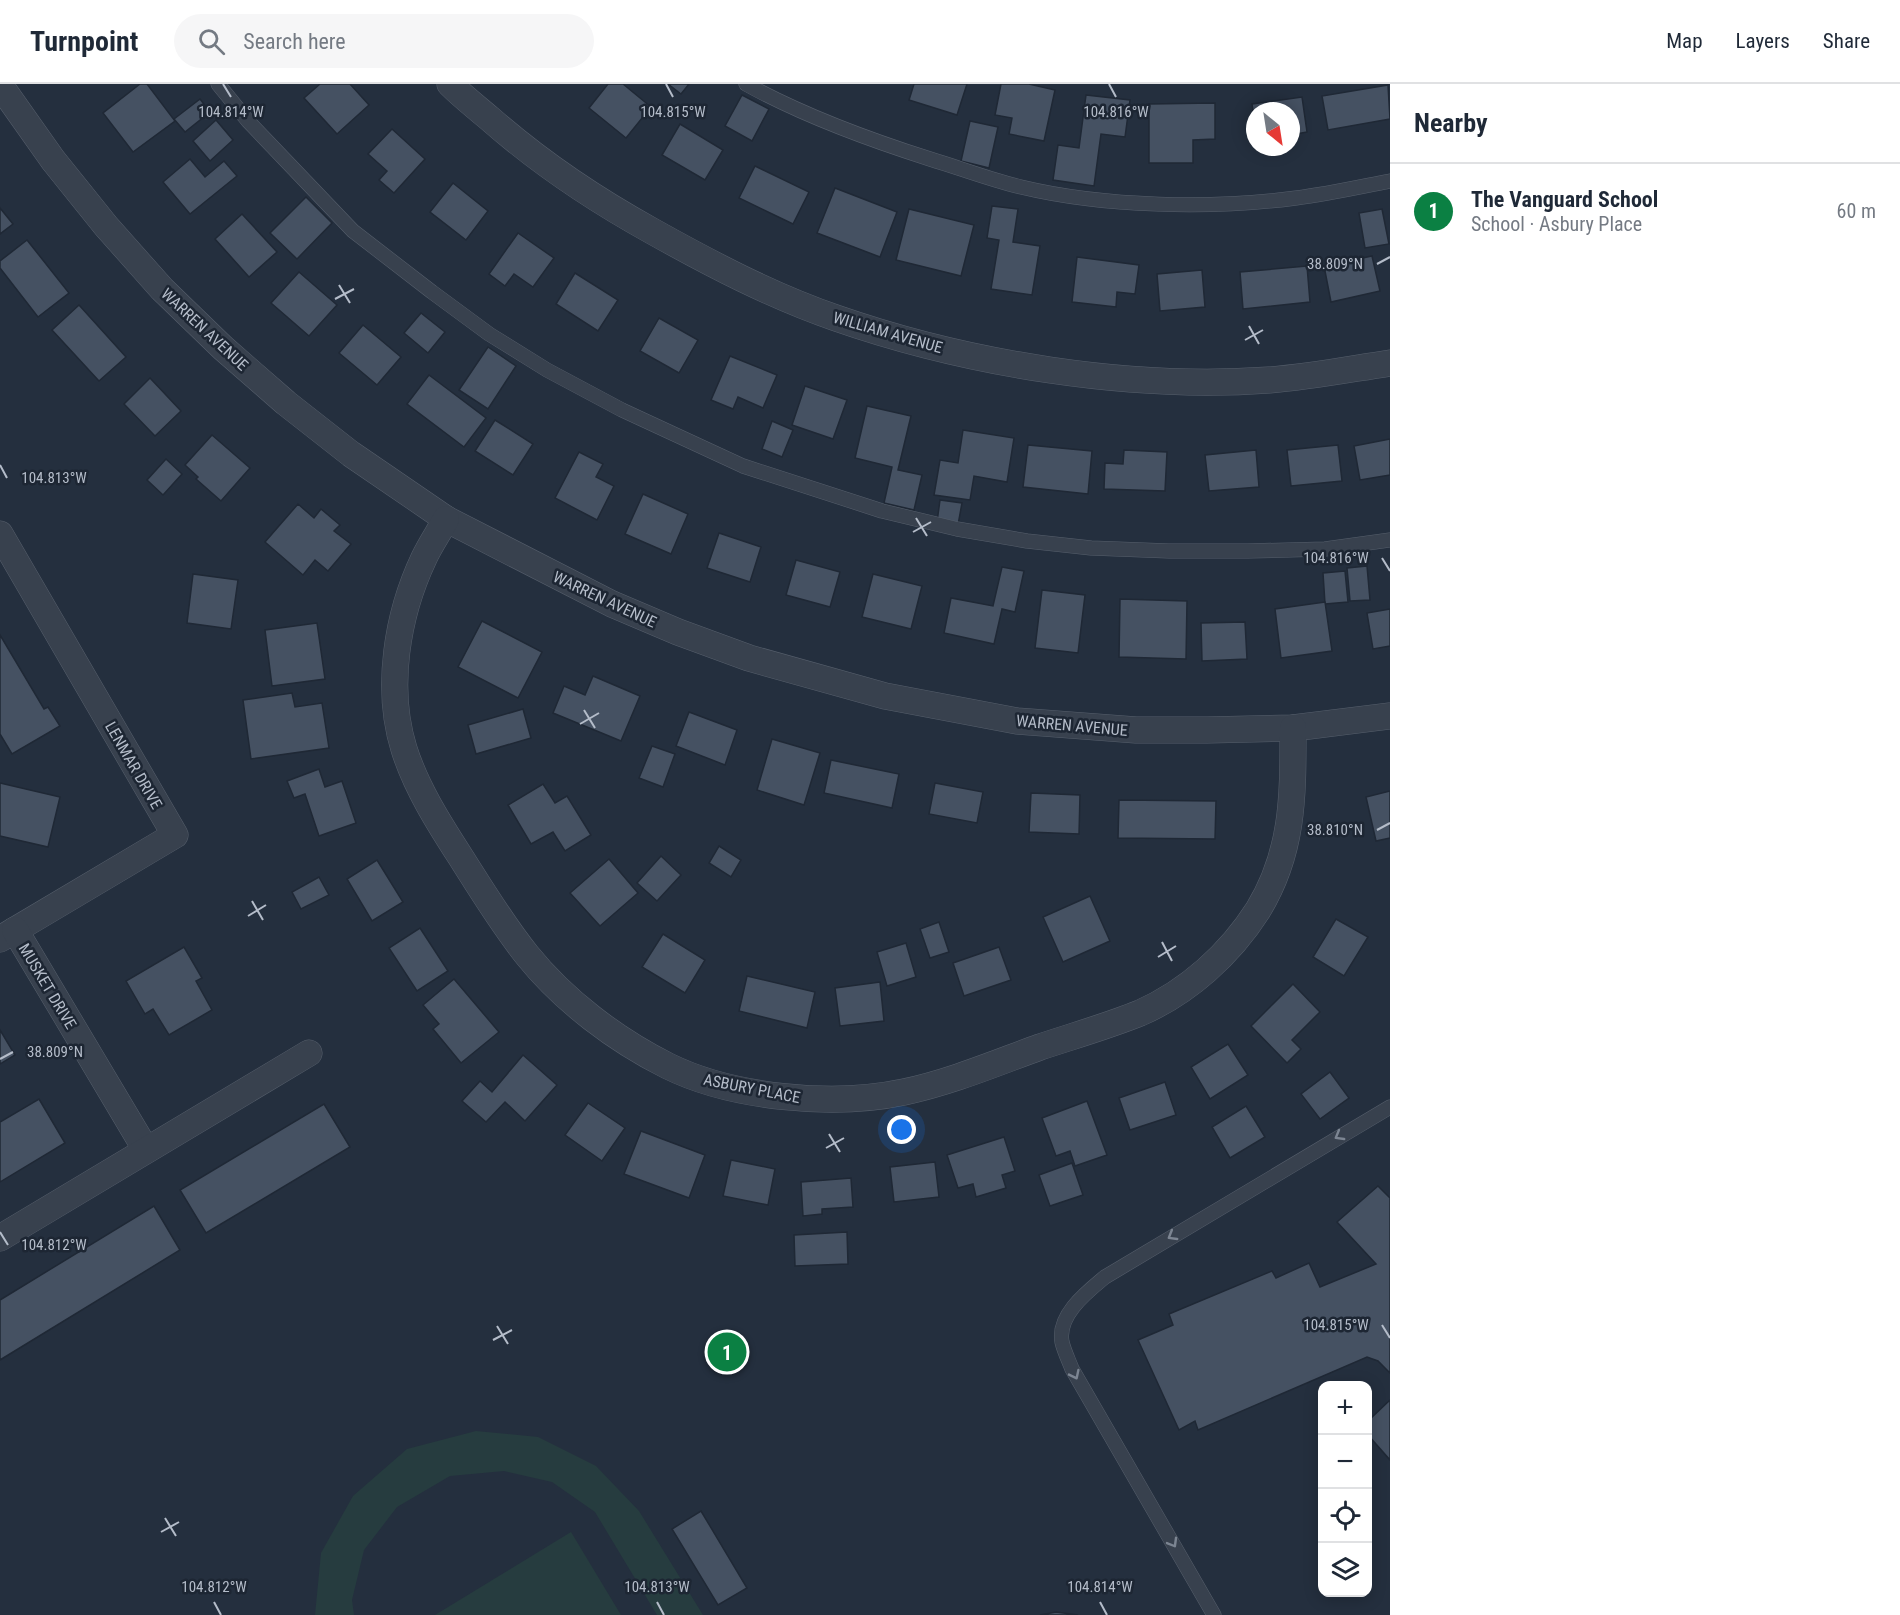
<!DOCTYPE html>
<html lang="en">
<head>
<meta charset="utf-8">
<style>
  :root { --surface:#fff; --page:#f6f6f7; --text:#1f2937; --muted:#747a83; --line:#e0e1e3; --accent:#0b8043 }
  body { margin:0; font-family:"Roboto Condensed",sans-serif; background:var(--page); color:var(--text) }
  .controls { position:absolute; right:18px; bottom:18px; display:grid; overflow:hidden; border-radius:12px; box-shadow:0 3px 15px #0003 }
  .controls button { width:54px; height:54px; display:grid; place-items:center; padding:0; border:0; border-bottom:2px solid var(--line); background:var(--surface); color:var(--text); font:30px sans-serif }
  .compass { position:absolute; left:1246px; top:18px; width:54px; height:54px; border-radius:50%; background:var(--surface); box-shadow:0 3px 15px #0003; rotate:150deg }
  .you { position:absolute; left:902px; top:1046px; width:21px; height:21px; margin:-15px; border:4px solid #fff; border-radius:50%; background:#1a73e8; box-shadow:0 0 0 9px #1a73e833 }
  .badge { display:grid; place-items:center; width:39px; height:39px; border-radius:50%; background:var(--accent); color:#fff; font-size:20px; font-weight:700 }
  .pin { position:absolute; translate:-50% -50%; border:3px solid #fff; box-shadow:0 2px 6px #0006 }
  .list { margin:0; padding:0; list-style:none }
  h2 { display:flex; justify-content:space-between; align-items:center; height:78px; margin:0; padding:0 24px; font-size:26px }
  h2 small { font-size:20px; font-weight:400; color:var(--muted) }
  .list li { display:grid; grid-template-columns:39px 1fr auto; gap:18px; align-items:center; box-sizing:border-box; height:96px; padding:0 24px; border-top:2px solid var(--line) }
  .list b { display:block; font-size:22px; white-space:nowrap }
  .list p { margin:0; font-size:20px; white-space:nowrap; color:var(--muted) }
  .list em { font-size:20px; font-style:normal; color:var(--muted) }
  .icon { flex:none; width:33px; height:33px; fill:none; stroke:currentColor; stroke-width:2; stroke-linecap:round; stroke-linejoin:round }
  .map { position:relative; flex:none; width:1390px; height:1531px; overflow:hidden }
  header { display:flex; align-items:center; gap:36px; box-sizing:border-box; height:84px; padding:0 30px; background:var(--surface); border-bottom:2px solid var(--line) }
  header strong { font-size:28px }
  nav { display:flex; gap:33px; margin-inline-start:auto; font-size:21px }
  .search { width:420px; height:54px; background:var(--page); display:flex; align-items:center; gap:15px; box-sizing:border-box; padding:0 21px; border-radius:33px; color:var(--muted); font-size:22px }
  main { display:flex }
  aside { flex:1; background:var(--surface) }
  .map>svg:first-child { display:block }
  .green { fill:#263c3f }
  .building { fill:#455162; stroke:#1f2835; stroke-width:1.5 }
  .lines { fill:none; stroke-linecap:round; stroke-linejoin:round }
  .lane-casing { stroke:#565f6c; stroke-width:15 }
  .street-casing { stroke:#565f6c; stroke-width:27 }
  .lane { stroke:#38414e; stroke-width:14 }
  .street { stroke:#38414e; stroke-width:26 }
  .oneway { stroke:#7c8592 }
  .ticks { fill:none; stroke:#b4bcc9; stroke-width:2 }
  .labels { text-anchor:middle; stroke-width:5; stroke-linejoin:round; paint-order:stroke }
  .street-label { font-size:16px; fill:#b4bcc9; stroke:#1d2633 }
  .ticks-label { font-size:15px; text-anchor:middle; fill:#b4bcc9; stroke:#1d2633; stroke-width:5; stroke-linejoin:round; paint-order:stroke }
</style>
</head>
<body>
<header>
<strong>Turnpoint</strong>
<div class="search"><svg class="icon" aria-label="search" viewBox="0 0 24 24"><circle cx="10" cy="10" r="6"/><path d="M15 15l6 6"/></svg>Search here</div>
<nav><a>Map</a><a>Layers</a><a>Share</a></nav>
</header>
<main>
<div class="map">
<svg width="1390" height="1531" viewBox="0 0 1390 1531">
  <rect width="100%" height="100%" fill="#242f3e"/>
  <g class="green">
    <polygon points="476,1347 538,1353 596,1382 639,1427 703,1531 657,1531 595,1428 552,1398 504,1387 450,1392 397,1423 364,1466 352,1516 354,1531 315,1531 321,1469 353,1412 407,1365"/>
    <polygon points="571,1448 621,1531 435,1531"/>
  </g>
  <g class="building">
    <polygon points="140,0 147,0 175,37 133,68 103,29"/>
    <polygon points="320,0 350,0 369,21 337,50 304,14"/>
    <polygon points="608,0 623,0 651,23 626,54 589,24"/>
    <polygon points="668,0 689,0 681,10"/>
    <polygon points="914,0 967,0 957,31 909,16"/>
    <polygon points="1001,0 1029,0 1055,6 1044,57 1009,50 1012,34 995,31"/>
    <polygon points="1388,1 1390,35 1328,46 1322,12"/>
    <polygon points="742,11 769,25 752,57 725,42"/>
    <polygon points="1086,11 1130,16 1125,53 1101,50 1094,102 1053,96 1058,61 1079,64"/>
    <polygon points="1302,13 1307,48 1291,51 1291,27 1255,27 1255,41 1252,20"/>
    <polygon points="200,15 210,28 185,48 174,35"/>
    <polygon points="1215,19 1215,55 1193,56 1193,79 1149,79 1149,20"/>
    <polygon points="216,36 233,56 210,77 193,57"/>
    <polygon points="970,37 998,43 989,84 961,77"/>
    <polygon points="680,40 723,66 705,96 662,71"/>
    <polygon points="392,45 425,75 394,109 379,96 387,87 368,70"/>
    <polygon points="190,75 205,93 224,77 237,92 190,130 163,98"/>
    <polygon points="755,82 809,108 793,140 739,114"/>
    <polygon points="453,99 488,127 466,156 430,128"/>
    <polygon points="835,104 897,128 880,173 817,149"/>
    <polygon points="306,113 332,139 297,175 270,149"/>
    <polygon points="992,122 1018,125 1013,158 1040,162 1032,211 991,205 999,156 987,154"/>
    <polygon points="0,124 13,140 0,150"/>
    <polygon points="909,125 974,141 961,192 896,176"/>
    <polygon points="1382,125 1389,160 1365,164 1359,129"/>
    <polygon points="242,130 277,168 249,193 215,155"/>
    <polygon points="518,149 554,174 533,203 514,190 505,202 489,190"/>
    <polygon points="27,156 69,209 38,233 0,184 0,177"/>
    <polygon points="1372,172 1380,207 1331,218 1324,182"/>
    <polygon points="1077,173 1139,181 1135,210 1117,208 1116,223 1072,218"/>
    <polygon points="1307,182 1310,218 1243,225 1240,188"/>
    <polygon points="1202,186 1205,223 1160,227 1157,190"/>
    <polygon points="299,188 337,221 309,252 271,219"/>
    <polygon points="575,189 618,216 598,247 556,220"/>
    <polygon points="79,221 126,273 99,297 52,246"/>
    <polygon points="421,229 445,248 428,269 404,249"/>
    <polygon points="659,234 698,256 679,289 640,267"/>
    <polygon points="363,241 401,273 377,301 339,269"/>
    <polygon points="488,263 516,282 488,325 459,306"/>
    <polygon points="730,272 777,291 763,324 738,313 733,325 711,316"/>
    <polygon points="429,291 486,334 464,363 407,320"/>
    <polygon points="150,294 181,327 155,352 124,320"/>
    <polygon points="805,302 847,316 833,355 792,341"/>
    <polygon points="867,322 911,332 898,386 922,391 914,426 884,419 892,383 855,374"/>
    <polygon points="495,336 533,360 513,391 475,367"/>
    <polygon points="772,337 793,346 782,373 762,365"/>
    <polygon points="963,346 1014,354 1007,398 974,392 970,416 934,411 940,376 958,379"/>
    <polygon points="212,351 250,384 221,417 196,395 198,393 185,381"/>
    <polygon points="1390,355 1390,391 1360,396 1354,362"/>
    <polygon points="1028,361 1092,367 1088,410 1023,403"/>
    <polygon points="1338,361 1342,397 1291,402 1287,366"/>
    <polygon points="1124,366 1167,368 1165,407 1104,405 1105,379 1123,380"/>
    <polygon points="1256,366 1259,403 1209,407 1205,371"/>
    <polygon points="579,368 603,380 596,393 614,402 597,436 555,414"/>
    <polygon points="166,375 182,390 163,411 147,396"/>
    <polygon points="643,410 688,430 671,470 625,450"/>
    <polygon points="940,416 962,419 958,441 937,438"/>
    <polygon points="298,420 314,434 321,425 340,441 334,447 351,460 328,487 315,476 303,491 265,458"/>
    <polygon points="719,449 761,463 750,498 707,484"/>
    <polygon points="796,476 840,488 830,523 786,511"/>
    <polygon points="1367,482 1370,516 1350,517 1347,484"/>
    <polygon points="1002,483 1024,487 1015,528 1002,525 994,560 944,549 951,514 993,522"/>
    <polygon points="1345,487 1348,518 1325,520 1323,489"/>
    <polygon points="193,490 238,496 231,545 187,539"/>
    <polygon points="873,490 922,502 911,545 862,533"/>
    <polygon points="1042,506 1085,511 1078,569 1035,564"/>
    <polygon points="1120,515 1187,517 1186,575 1119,573"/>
    <polygon points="1325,518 1332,567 1281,574 1275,525"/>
    <polygon points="1390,525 1390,562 1373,565 1367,529"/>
    <polygon points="482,537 542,568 518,614 458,583"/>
    <polygon points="1245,538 1247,575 1202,577 1201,539"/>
    <polygon points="317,539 325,595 272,602 265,546"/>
    <polygon points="0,551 44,625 48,623 60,642 12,670 0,650"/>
    <polygon points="593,592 640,612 621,657 553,629 564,602 585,611"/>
    <polygon points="292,609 295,623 322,619 329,664 251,675 243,616"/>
    <polygon points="523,625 531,654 476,670 468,641"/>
    <polygon points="689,628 737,646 725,681 676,662"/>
    <polygon points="772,655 820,669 804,721 757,706"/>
    <polygon points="652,662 675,670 663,703 639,694"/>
    <polygon points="831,676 899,690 892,724 824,709"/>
    <polygon points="319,685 325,703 342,697 356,739 319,752 305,710 294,714 287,697"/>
    <polygon points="0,699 60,713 48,763 0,752"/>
    <polygon points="935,699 983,708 977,739 929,730"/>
    <polygon points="543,700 555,719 567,712 591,751 565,767 553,748 531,760 508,721"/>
    <polygon points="1390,707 1390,754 1376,757 1366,713"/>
    <polygon points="1031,709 1080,711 1079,750 1029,748"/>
    <polygon points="1119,716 1216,717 1215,755 1118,754"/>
    <polygon points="719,762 741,776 731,793 709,779"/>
    <polygon points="661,772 681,791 657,817 637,799"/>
    <polygon points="609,775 638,809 600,842 570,809"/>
    <polygon points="377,776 403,818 372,837 347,795"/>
    <polygon points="319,793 329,811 301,825 292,808"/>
    <polygon points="1090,812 1110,857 1063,878 1043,833"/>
    <polygon points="1336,835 1368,853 1344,892 1313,873"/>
    <polygon points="939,838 949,868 930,874 920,845"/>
    <polygon points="420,844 448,887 417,907 389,864"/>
    <polygon points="663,850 705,876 685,909 642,883"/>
    <polygon points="906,859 916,893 887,902 877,868"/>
    <polygon points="184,863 202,894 196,897 212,926 169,951 153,925 145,930 126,897"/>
    <polygon points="999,863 1011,896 964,912 953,879"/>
    <polygon points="747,892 815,908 807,944 739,927"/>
    <polygon points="454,895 499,948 461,979 433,945 439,940 423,921"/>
    <polygon points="880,898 884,937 840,942 835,904"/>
    <polygon points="1293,900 1320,928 1292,956 1301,965 1287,979 1251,942"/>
    <polygon points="0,946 15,971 0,980"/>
    <polygon points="1228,960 1248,991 1210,1015 1191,983"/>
    <polygon points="523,971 557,1001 525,1037 505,1018 486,1038 462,1017 480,997 492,1008"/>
    <polygon points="1330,988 1349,1014 1320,1035 1301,1010"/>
    <polygon points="1165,998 1176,1031 1130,1046 1119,1014"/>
    <polygon points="39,1015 65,1059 0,1098 0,1038"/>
    <polygon points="1087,1017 1107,1071 1075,1082 1070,1067 1056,1072 1042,1034"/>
    <polygon points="588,1019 625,1044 602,1077 565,1051"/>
    <polygon points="324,1020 350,1063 206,1149 180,1106"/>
    <polygon points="1246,1022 1265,1053 1230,1074 1212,1043"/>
    <polygon points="641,1047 705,1071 689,1114 624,1090"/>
    <polygon points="1004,1053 1015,1087 1002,1091 1006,1104 976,1113 973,1100 958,1104 947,1071"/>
    <polygon points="731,1076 775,1085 768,1121 723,1112"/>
    <polygon points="935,1078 939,1113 894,1118 890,1083"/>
    <polygon points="1072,1079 1083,1111 1050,1122 1039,1091"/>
    <polygon points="851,1094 853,1123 822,1125 822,1130 803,1132 801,1098"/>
    <polygon points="1378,1102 1390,1114 1390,1289 1378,1277 1367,1273 1198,1346 1195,1337 1179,1346 1138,1256 1173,1241 1169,1230 1272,1187 1276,1194 1309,1179 1320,1203 1376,1180 1337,1138"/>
    <polygon points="154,1122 180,1166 0,1276 0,1216"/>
    <polygon points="847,1148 848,1180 795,1182 794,1151"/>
    <polygon points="1390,1316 1390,1376 1368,1351 1368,1337"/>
    <polygon points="701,1427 747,1504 718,1521 672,1445"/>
    <polygon points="1056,1528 1078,1531 1040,1531"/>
  </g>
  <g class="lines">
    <g class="lane-casing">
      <g id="lane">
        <polyline points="218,0 248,37 353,147 432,208 489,250 547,286 622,326 743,382 882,427 957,445 1027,457 1091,464 1169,467 1248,467 1325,465 1390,456"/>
        <path d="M746,0c58,32 121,55 184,75 30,9 61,21 91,28 83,20 191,22 275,11 32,-4 63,-11 94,-17"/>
        <path d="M1214,1531l-142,-246c-3,-8 -8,-18 -10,-27 -5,-27 25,-50 43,-65l285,-170"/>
      </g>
    </g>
    <g class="street-casing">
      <g id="street">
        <path d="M450,0c12,12 26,23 39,34 50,44 105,81 163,113 59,33 120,65 184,87 132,46 294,72 433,62 40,-3 81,-11 121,-17"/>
        <polyline points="0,1 53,76 106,142 162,205 223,264 286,319 351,370 446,435 612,520 678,548 749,574 885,612 1017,637 1136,646 1207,646 1293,644 1390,632"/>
        <path d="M446,435c-7,13 -16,26 -22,39 -27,57 -39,130 -20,191 12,38 34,73 56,107 21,33 42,68 67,99 37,46 89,85 141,111 65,32 166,41 236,26 47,-10 92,-29 136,-45 33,-11 68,-21 100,-34 48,-21 90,-59 118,-103 36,-59 35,-115 35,-182"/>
        <polyline points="0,450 175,751 0,855"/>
        <polyline points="15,846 146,1066"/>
        <polyline points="0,1154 309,969"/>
      </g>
    </g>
    <use href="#lane" class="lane"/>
    <use href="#street" class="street"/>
  </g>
  <defs><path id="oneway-chevron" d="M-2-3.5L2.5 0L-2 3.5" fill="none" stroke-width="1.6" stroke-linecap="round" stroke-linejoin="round" transform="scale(1.5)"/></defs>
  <g class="oneway">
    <use href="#oneway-chevron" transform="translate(1339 1052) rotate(150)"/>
    <use href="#oneway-chevron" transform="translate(1172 1152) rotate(149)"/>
    <use href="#oneway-chevron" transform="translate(1075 1291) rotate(64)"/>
    <use href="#oneway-chevron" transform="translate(1173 1459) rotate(60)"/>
  </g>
  <path class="ticks" d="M223,0l8,13M666,0l7,13M1109,0l7,13M1377,180l13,-7M339,201l11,18M335,215l19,-10M1249,242l10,18M1245,256l18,-10M0,381l7,13M916,434l11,18M913,448l18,-10M1382,474l8,13M584,626l11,18M580,640l19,-11M1377,746l13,-7M252,817l11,19M248,832l18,-11M1162,858l10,19M1158,873l18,-11M0,975l13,-7M829,1050l11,18M826,1064l18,-10M0,1148l8,13M1382,1241l8,13M497,1242l11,18M493,1256l19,-10M165,1434l11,18M161,1448l18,-10M214,1518l7,13M657,1518l7,13M1100,1518l7,13"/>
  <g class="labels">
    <g class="street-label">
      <text transform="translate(205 245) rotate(43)" y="6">WARREN AVENUE</text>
      <text transform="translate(888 248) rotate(16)" y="6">WILLIAM AVENUE</text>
      <text transform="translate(605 515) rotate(25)" y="6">WARREN AVENUE</text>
      <text transform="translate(1072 641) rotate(5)" y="6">WARREN AVENUE</text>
      <text transform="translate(134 681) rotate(60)" y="6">LENMAR DRIVE</text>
      <text transform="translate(48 902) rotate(59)" y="6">MUSKET DRIVE</text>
      <text transform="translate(752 1004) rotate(11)" y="6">ASBURY PLACE</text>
    </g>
  </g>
  <g class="ticks-label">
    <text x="231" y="33">104.814°W</text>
    <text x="673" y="33">104.815°W</text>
    <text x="1116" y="33">104.816°W</text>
    <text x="1335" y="185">38.809°N</text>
    <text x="54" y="399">104.813°W</text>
    <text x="1336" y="479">104.816°W</text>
    <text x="1335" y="751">38.810°N</text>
    <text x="55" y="973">38.809°N</text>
    <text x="54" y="1166">104.812°W</text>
    <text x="1336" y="1246">104.815°W</text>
    <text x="214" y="1508">104.812°W</text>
    <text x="657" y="1508">104.813°W</text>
    <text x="1100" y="1508">104.814°W</text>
  </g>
</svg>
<div class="controls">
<button>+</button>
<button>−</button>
<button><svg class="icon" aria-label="locate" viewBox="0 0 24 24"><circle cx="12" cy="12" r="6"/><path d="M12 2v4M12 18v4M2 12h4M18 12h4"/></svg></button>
<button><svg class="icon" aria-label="layers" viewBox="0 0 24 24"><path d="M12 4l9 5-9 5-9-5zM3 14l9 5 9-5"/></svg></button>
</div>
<svg class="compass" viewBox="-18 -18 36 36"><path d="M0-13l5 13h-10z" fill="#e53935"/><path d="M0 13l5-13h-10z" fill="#747a83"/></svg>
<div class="you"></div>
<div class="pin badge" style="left:727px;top:1268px">1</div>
</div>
<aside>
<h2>Nearby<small></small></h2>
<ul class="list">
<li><span class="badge">1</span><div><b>The Vanguard School</b><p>School · Asbury Place</p></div><em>60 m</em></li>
</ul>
</aside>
</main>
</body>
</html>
